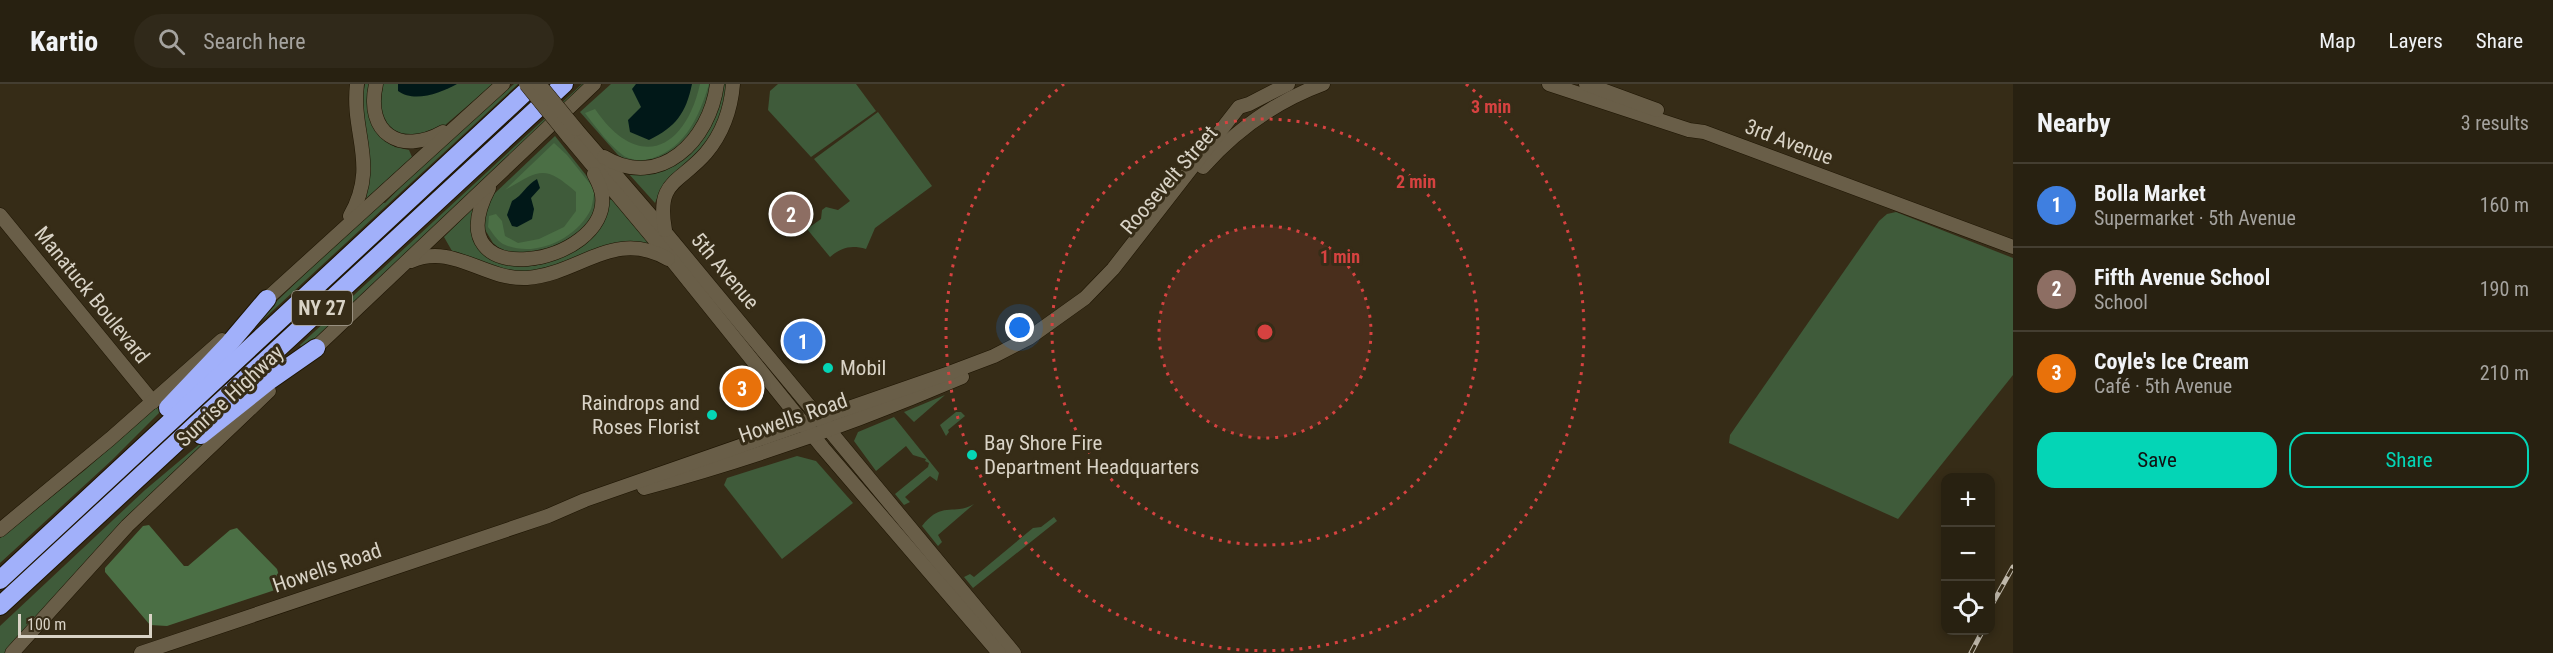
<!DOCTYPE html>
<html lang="en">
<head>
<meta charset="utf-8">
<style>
  :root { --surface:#282111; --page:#30291a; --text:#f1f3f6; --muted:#a5a39f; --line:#443e31; --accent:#04d5b6 }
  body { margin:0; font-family:"Roboto Condensed",sans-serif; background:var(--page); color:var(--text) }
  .controls { position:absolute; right:18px; bottom:18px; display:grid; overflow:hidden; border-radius:12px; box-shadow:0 3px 9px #0003 }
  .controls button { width:54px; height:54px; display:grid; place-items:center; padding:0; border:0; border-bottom:2px solid var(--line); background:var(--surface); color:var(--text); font:30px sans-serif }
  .scale { position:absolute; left:18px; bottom:15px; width:134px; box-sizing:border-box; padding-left:6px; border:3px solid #d9d3c6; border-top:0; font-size:16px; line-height:21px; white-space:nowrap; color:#d9d3c6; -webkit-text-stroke:4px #362c17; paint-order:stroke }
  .you { position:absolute; left:1020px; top:244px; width:21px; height:21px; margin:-15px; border:4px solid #fff; border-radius:50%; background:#1a73e8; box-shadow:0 0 0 9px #1a73e833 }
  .badge { display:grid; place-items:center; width:39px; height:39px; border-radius:50%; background:var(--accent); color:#fff; font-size:20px; font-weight:700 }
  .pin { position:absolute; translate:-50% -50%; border:3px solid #fff; box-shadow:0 2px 6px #0006 }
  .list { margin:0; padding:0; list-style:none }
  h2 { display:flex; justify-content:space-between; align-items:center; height:78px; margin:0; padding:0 24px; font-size:26px }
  h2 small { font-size:20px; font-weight:400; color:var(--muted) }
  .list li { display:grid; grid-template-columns:39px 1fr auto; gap:18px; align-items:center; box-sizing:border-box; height:84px; padding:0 24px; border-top:2px solid var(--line) }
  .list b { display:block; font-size:22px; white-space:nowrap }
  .list p { margin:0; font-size:20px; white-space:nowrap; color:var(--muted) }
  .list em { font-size:20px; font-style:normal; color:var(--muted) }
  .actions { display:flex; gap:12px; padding:18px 24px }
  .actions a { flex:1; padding:14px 0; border:2px solid var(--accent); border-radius:18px; text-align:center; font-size:21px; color:var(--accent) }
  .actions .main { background:var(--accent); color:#111 }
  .icon { flex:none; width:33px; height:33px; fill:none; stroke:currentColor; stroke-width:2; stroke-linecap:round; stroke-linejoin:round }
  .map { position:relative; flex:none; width:2013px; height:569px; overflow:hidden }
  header { display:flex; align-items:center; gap:36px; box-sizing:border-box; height:84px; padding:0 30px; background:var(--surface); border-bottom:2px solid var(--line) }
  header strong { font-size:28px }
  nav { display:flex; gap:33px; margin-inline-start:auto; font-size:21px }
  .search { width:420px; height:54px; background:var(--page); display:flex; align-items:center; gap:15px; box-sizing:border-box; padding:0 21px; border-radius:33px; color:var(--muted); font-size:22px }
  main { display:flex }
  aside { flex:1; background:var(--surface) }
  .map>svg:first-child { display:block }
  .green { fill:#3f5b3a }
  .forest { fill:#4b6f45 }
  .water { fill:#011818 }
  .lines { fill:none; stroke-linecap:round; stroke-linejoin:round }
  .secondary-casing { stroke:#1d1402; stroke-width:15 }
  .highway-casing { stroke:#1d1402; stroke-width:20 }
  .secondary { stroke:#695e48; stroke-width:14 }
  .highway { stroke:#a1b0fa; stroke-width:18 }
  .rail-casing { stroke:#bfb8aa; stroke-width:5 }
  .rail { stroke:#362c17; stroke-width:3; stroke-dasharray:9; stroke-linecap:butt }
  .secondary-bridge-casing { stroke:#1d1402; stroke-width:15; stroke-linecap:butt }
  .secondary-bridge { stroke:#695e48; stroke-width:14 }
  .ring { fill:none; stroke:#d64240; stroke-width:3; stroke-dasharray:3 6 }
  .poi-dot { fill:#04d5b6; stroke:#362c17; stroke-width:2 }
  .labels { text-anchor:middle; stroke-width:6; stroke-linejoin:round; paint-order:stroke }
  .shield { fill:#362c17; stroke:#a8a192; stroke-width:1.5 }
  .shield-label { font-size:20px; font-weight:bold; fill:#d9d3c6 }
  .street-label { font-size:21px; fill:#d9d3c6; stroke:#362c17 }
  .poi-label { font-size:21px; fill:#d9d3c6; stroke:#362c17; text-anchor:start }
  .centre { fill:#d64240; stroke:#362c17; stroke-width:3 }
  .ring-label { font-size:18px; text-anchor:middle; font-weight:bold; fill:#d64240; stroke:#362c17; stroke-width:6; stroke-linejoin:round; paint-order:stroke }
</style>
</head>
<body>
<header>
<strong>Kartio</strong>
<div class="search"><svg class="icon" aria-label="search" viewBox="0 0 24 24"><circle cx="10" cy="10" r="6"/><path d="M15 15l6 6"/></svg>Search here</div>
<nav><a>Map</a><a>Layers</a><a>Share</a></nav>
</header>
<main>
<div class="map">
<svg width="2013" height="569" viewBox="0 0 2013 569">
  <rect width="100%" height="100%" fill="#362c17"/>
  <g class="green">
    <polygon points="365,0 373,0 382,53 395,63 409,66 412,73 366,115 370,86 362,15"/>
    <polygon points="383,0 493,0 437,48 425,55 396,51 385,40 380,24"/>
    <polygon points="514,0 518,0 254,244 252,241 380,118 385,119 417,86"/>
    <polygon points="582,0 587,0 413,162 343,232 302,265 300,261"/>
    <polygon points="611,0 713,0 702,39 667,76 631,79 618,71 580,28"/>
    <path d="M722,0h6l-4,27 -20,37 -42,39 -7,16 -27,-30c9,0 20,1 28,-1 37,-8 66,-52 66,-88z"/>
    <polygon points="778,0 856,0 876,27 811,73 768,26 770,7"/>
    <path d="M878,28l54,74 -57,42 -9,21c-15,-4 -24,-2 -36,8l-23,-28 14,-10 1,-9 4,-3 12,3 12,-9 -36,-42z"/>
    <polygon points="555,52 593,100 597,126 575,154 544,169 505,169 493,159 484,144 484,125 494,110"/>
    <path d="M613,115l38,43 -110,29 -25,2 -24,-5 -40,-17 -8,-14 32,-32c-1,6 -2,13 -2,18 1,12 18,36 29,40 31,13 90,-12 102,-45 2,-5 2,-12 4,-18z"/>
    <polygon points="1896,128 2013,174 2013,291 1898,435 1729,359 1730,351 1879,137 1887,130"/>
    <polygon points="178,304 180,308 112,376 0,479 0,454 85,386"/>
    <polygon points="945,311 914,338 904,328"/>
    <polygon points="246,321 8,569 0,569 0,542 145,406"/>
    <polygon points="956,328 961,328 965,332 948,346 949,348 946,352 940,341"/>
    <polygon points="894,333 939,389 937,397 930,392 905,413 910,418 904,421 895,410 928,383 929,379 925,377 926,375 913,371 906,362 876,387 854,357 858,348"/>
    <polygon points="797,372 816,377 853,419 782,475 724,401 727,394"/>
    <path d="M974,420l-36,31 4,7 -4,4 -16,-20c20,-26 33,-10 52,-22z"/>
    <polygon points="1054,433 1057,437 973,504 964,493 970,490 974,493 1033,444 1041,443"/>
  </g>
  <g class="forest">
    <path d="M700,0h9c-10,32 -22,62 -56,74 -10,3 -18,3 -27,-1 -13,-7 -32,-32 -41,-44l10,-4c43,63 90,42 105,-25z"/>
    <path d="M554,59l13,12 28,35c-2,6 -2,13 -4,19 -14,30 -57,50 -88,35 -6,-3 -11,-12 -15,-17l1,-11 7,-2 6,7 3,15 13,7 21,-4 25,-12 12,-16v-19c-32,-28 -36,-22 -71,-2z"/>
    <polygon points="149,441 184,482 188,482 230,446 237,444 277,485 281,498 275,506 167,542 150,541 105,488 105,484 143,442"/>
  </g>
  <g class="water">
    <path d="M398,0h59c-16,9 -43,19 -59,7z"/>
    <path d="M636,0h56c-6,29 -16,43 -43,56l-19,-8 -2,-12 13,-13 -9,-18z"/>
    <path d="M537,95l3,9 -9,10 3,11 -2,10 -15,8 -5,-1 -5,-11 5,-14c11,-6 14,-16 25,-22z"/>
  </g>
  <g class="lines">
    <g class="secondary-casing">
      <g id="secondary">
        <path d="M376,0c-11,49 24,72 67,48"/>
        <polyline points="1549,0 1689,46 1704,48 2013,163"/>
        <polyline points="1586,0 1657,26"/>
        <polyline points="576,45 665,148 1014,569"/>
        <polyline points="568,52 675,180 823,364 999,569"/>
        <path d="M604,73c56,34 106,-17 113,-73"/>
        <path d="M1203,83c33,-37 74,-66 120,-83"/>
        <path d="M489,104c-57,109 122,78 113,7 -1,-8 -5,-15 -8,-21"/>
        <polyline points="0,131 153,318"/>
        <path d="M350,132c29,-52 1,-81 7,-132"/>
        <path d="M665,146c-9,-50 14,-46 41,-77 16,-19 25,-44 27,-69"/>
        <path d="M411,177c43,-18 72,19 116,17 53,-4 87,-50 141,-19"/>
        <polyline points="260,221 503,0"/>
        <polyline points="309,270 594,0"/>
        <path d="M644,404c108,-29 215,-67 318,-111"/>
        <polyline points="0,446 110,355 222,256"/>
        <polyline points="12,569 127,442 269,307"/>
        <polyline points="141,569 548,432 585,416 949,289 994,272 1029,254 1085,214 1113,185 1239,23 1249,20 1288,0"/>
      </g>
    </g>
    <g class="highway-casing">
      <g id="highway">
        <polyline points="168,324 228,261 267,215"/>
        <polyline points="201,351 270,296 316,264"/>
        <polyline points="0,496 534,0"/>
        <polyline points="0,522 564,0"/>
      </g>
    </g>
    <use href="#secondary" class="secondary"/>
    <use href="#highway" class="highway"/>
    <g class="rail-casing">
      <g id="rail">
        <polyline points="1990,524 2013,483"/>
        <polyline points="1971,569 1983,546"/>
      </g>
    </g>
    <use href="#rail" class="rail"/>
    <g class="secondary-bridge-casing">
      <g id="secondary-bridge">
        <polyline points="526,0 568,52"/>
        <polyline points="539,0 576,45"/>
      </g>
    </g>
    <use href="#secondary-bridge" class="secondary-bridge"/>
  </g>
  <circle cx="1265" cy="248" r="106" fill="#d64240" fill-opacity=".12"/>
  <g class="ring">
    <circle cx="1265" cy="248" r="106"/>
    <circle cx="1265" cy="248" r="213"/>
    <path d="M1466 0A319 319 0 1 1 1064 0"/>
  </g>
  <g class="poi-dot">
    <circle cx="828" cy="284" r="6"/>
    <circle cx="712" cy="331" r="6"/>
    <circle cx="972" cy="371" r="6"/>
  </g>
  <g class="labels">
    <rect class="shield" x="292" y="207" width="60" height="34" rx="4.5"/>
    <g class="shield-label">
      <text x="322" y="231">NY 27</text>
    </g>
    <g class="street-label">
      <text transform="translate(1789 58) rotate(21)" y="7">3rd Avenue</text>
      <text transform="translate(1169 96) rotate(-49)" y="7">Roosevelt Street</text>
      <text transform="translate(725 187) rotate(50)" y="7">5th Avenue</text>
      <text transform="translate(92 211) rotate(51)" y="7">Manatuck Boulevard</text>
      <text transform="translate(230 312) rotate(-43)" y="7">Sunrise Highway</text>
      <text transform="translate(793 334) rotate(-19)" y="7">Howells Road</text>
      <text transform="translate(327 484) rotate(-19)" y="7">Howells Road</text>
    </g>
    <g class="poi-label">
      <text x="840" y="291">Mobil</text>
      <text x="700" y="326" text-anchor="end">Raindrops and<tspan x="700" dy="24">Roses Florist</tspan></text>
      <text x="984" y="366">Bay Shore Fire<tspan x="984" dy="24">Department Headquarters</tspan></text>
    </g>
  </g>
  <circle cx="1265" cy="248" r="9" class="centre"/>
  <g class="ring-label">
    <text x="1491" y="29">3 min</text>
    <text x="1416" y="104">2 min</text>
    <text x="1340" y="179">1 min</text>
  </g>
</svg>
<div class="controls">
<button>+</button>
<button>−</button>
<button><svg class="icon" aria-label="locate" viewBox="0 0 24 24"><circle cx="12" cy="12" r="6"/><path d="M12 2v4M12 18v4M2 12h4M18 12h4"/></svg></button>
</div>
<div class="scale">100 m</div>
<div class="you"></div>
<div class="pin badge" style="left:803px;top:257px;background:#3f7fe0">1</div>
<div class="pin badge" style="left:791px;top:130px;background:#8d6e63">2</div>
<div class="pin badge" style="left:742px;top:304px;background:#e8710a">3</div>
</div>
<aside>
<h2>Nearby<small>3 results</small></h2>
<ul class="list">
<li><span class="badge" style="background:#3f7fe0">1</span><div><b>Bolla Market</b><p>Supermarket · 5th Avenue</p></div><em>160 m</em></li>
<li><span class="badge" style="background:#8d6e63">2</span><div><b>Fifth Avenue School</b><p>School</p></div><em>190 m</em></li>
<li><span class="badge" style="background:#e8710a">3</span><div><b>Coyle's Ice Cream</b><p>Café · 5th Avenue</p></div><em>210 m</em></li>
</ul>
<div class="actions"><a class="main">Save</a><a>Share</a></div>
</aside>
</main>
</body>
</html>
